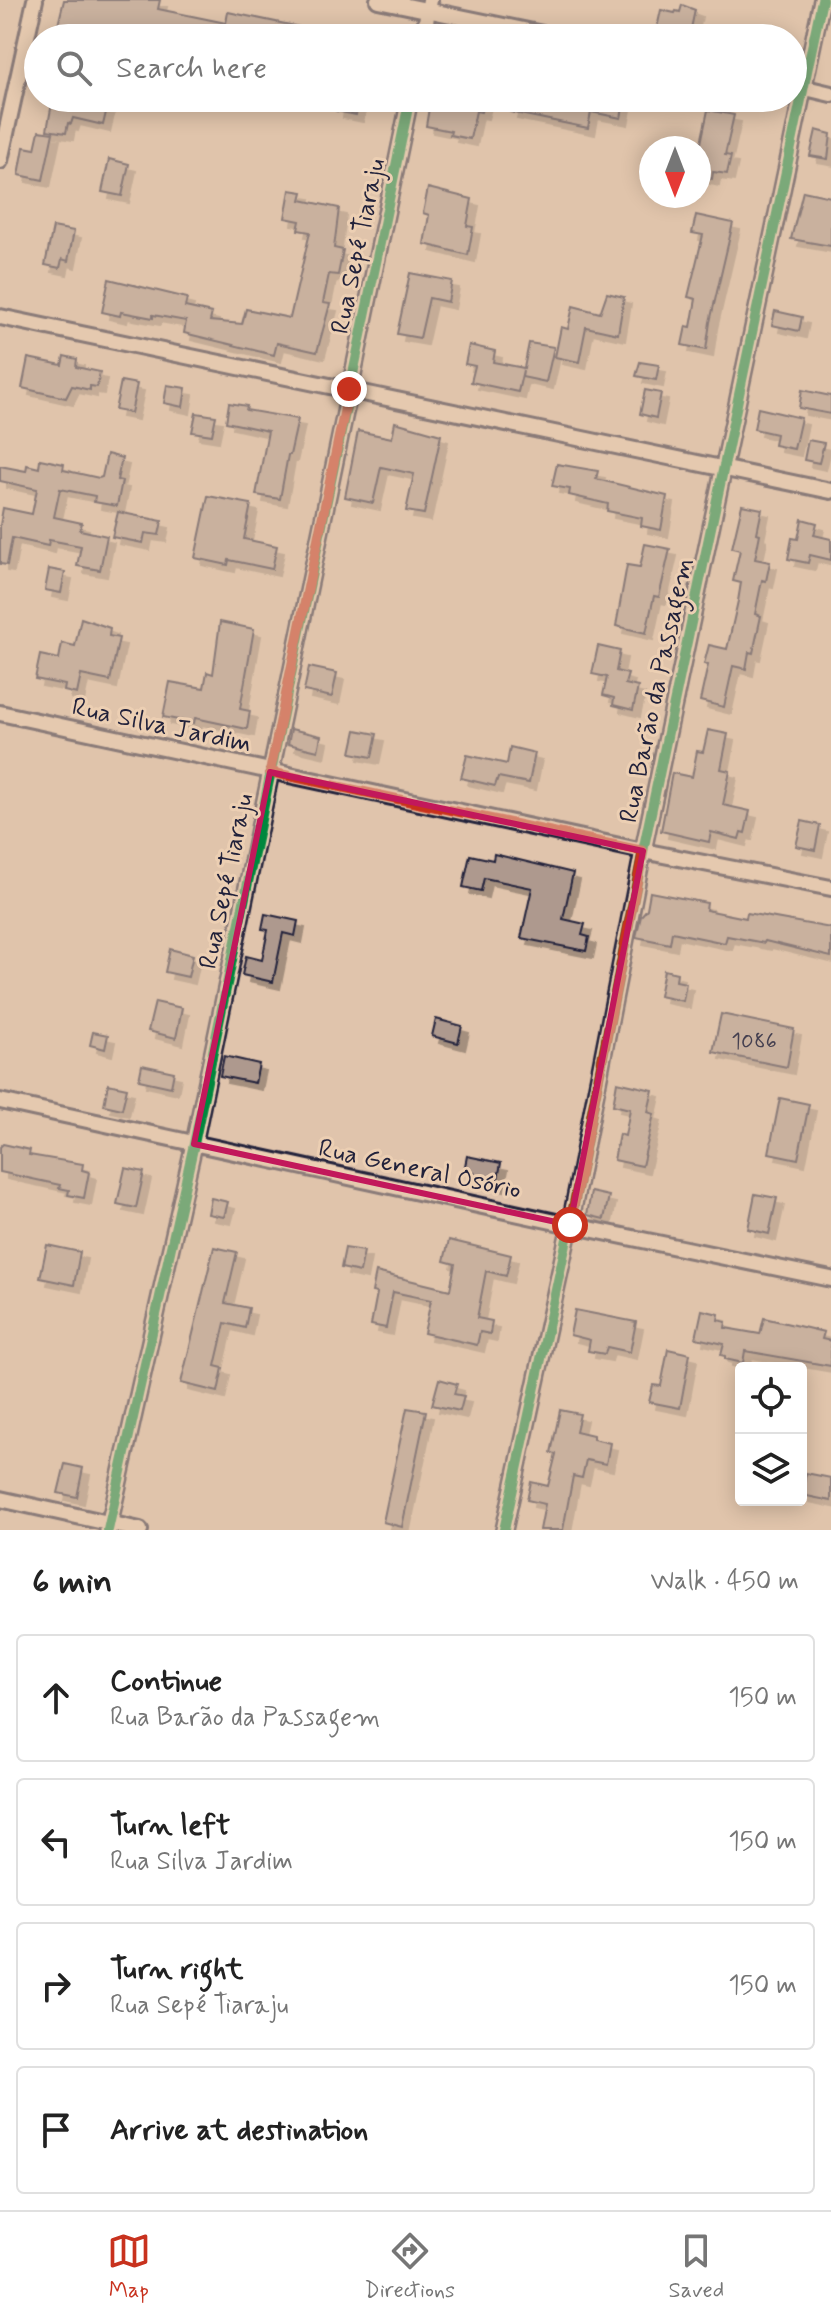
<!DOCTYPE html>
<html lang="en">
<head>
<meta charset="utf-8">
<style>
  :root { --surface:#fff; --page:#f2f2f2; --text:#222; --muted:#767676; --line:#e0e0e0; --accent:#c8321e }
  body { margin:0; font-family:Mynerve,sans-serif; background:var(--page); color:var(--text) }
  .controls { position:absolute; right:24px; bottom:24px; display:grid; overflow:hidden; border-radius:8px; box-shadow:0 4px 20px #0003 }
  .controls button { width:72px; height:72px; display:grid; place-items:center; padding:0; border:0; border-bottom:2px solid var(--line); background:var(--surface); color:var(--text); font:40px sans-serif }
  .compass { position:absolute; left:639px; top:136px; width:72px; height:72px; border-radius:50%; background:var(--surface); box-shadow:0 4px 20px #0003; rotate:180deg }
  .stop { position:absolute; width:24px; height:24px; margin:-18px; border:6px solid #c8321e; border-radius:50%; background:#fff }
  .stop.end { background:#c8321e; border-color:#fff; box-shadow:0 2px 8px #0008 }
  .list { margin:0; padding:0; list-style:none }
  h2 { display:flex; justify-content:space-between; align-items:center; height:104px; margin:0; padding:0 32px; font-size:34px }
  h2 small { font-size:26px; font-weight:400; color:var(--muted) }
  .list li { display:grid; grid-template-columns:52px 1fr auto; gap:24px; align-items:center; box-sizing:border-box; height:128px; margin:0 16px 16px; padding:0 16px; border:2px solid var(--line); border-radius:8px }
  .list b { display:block; font-size:30px; white-space:nowrap }
  .list p { margin:0; font-size:26px; white-space:nowrap; color:var(--muted) }
  .list em { font-size:26px; font-style:normal; color:var(--muted) }
  .icon { flex:none; width:44px; height:44px; fill:none; stroke:currentColor; stroke-width:2; stroke-linecap:round; stroke-linejoin:round }
  .map { position:relative; flex:none; width:831px; height:1530px; overflow:hidden }
  .search { position:absolute; background:var(--surface); box-shadow:0 4px 20px #0003; left:24px; right:24px; top:24px; height:88px; display:flex; align-items:center; gap:20px; box-sizing:border-box; padding:0 28px; border-radius:44px; color:var(--muted); font-size:30px }
  .sheet { height:680px; background:var(--surface) }
  nav { display:flex; justify-content:space-around; align-items:center; box-sizing:border-box; height:112px; border-top:2px solid var(--line); background:var(--surface); font-size:22px; color:var(--muted) }
  nav a { display:grid; justify-items:center; gap:4px }
  nav .on { color:var(--accent) }
  .map>svg:first-child { display:block }
  .building { fill:#ae998e; stroke:#22223b; stroke-width:2; filter:url(#shadow) }
  .lines { fill:none; stroke-linecap:round; stroke-linejoin:round }
  .street-casing { stroke:#22223b; stroke-width:20 }
  .street { stroke:#eccfb3; stroke-width:14 }
  .cycleway-casing { stroke:#eccfb3; stroke-width:15 }
  .cycleway { stroke:#00873e; stroke-width:10 }
  .route { stroke:#c8321e; stroke-width:10 }
  .marked { fill:none; stroke:#c2185b; stroke-width:6; stroke-linejoin:round }
  .labels { text-anchor:middle; stroke-width:6; stroke-linejoin:round; paint-order:stroke }
  .number-label { font-size:22px; fill:#454050 }
  .street-label { font-size:26px; fill:#22223b; stroke:#eccfb3 }
</style>
</head>
<body>
<div class="map">
<svg width="831" height="1530" viewBox="0 0 831 1530">
  <defs>
    <filter id="shadow"><feDropShadow dx="7" dy="7" stdDeviation="0" flood-color="#0004"/></filter>
  </defs>
  <rect width="100%" height="100%" fill="#e0c4ac"/>
  <filter id="ink" filterUnits="userSpaceOnUse"><feTurbulence type="fractalNoise" baseFrequency=".0125" numOctaves="2"/><feDisplacementMap in="SourceGraphic" scale="16" xChannelSelector="R" yChannelSelector="G"/><feConvolveMatrix kernelMatrix="1 2 1 2 8 2 1 2 1" color-interpolation-filters="sRGB"/></filter>
  <g filter="url(#ink)">
    <g class="building">
      <polygon points="64,0 160,0 158,9 226,23 228,12 319,31 318,38 65,38 67,27 58,25"/>
      <polygon points="682,5 695,10 689,38 675,38 676,32 657,28 661,10 675,13 676,11 680,12"/>
      <polygon points="53,98 107,108 103,125 73,118 71,124 68,123 66,133 47,130"/>
      <polygon points="338,98 359,98 356,115 336,111"/>
      <polygon points="439,98 485,98 481,112 476,111 470,139 450,135 451,131 426,126 429,108 438,110"/>
      <polygon points="514,98 625,98 621,118 591,112 588,128 510,112"/>
      <polygon points="708,110 734,115 725,155 731,156 727,174 713,172 712,179 699,176 699,142 701,143"/>
      <polygon points="816,130 831,134 828,159 810,156"/>
      <polygon points="39,131 53,133 43,180 19,175 24,147 35,149"/>
      <polygon points="109,159 129,164 122,196 102,192"/>
      <polygon points="428,188 472,199 467,226 473,227 468,255 424,244 429,215 423,213"/>
      <polygon points="290,190 303,192 301,200 339,208 334,248 343,250 338,275 329,274 323,303 330,304 317,352 277,343 274,355 184,333 186,321 153,315 153,318 121,312 120,316 102,312 109,279 187,298 185,307 212,313 210,321 242,324 246,309 290,318 310,232 298,230 300,221 285,218"/>
      <polygon points="803,191 831,197 831,246 791,239"/>
      <polygon points="696,215 733,223 710,322 706,350 682,345 686,326 691,327 696,299 688,297 703,235 692,233"/>
      <polygon points="53,227 74,231 68,261 62,259 60,268 45,265"/>
      <polygon points="410,273 452,281 448,302 429,298 420,338 397,334"/>
      <polygon points="607,293 624,297 618,334 586,327 579,362 555,357 561,327 568,329 573,306 600,313"/>
      <polygon points="775,311 802,317 799,331 772,325"/>
      <polygon points="529,343 554,347 546,382 522,377 523,370 518,392 471,382 475,366 465,364 469,345 495,351 493,362 524,368"/>
      <polygon points="64,356 77,359 76,367 100,372 97,387 90,386 90,390 72,386 66,398 22,388 28,358 62,365"/>
      <polygon points="640,362 659,365 656,380 636,376"/>
      <polygon points="121,381 137,384 131,413 115,410"/>
      <polygon points="167,385 186,388 183,407 164,403"/>
      <polygon points="645,390 661,393 656,418 640,414"/>
      <polygon points="802,390 831,396 831,414 799,408"/>
      <polygon points="229,403 247,406 246,410 298,419 290,455 288,455 280,499 256,495 268,431 226,422"/>
      <polygon points="758,408 801,418 794,449 774,445 776,434 754,429"/>
      <polygon points="196,413 216,416 212,435 192,432"/>
      <polygon points="395,422 441,435 424,514 406,511 414,474 381,467 373,503 345,497 358,431 392,438"/>
      <polygon points="808,440 824,443 819,463 804,460"/>
      <polygon points="107,454 122,458 117,480 122,481 117,506 94,502 95,496 60,489 54,517 82,523 80,530 107,536 100,570 77,566 81,546 49,540 48,546 12,538 7,565 0,564 0,525 3,508 32,514 37,489 0,481 0,466 26,471 27,465 39,468 40,459 64,464 63,470 99,478 102,477"/>
      <polygon points="557,464 598,471 596,479 667,496 661,530 641,526 642,518 607,511 608,504 569,495 570,489 552,486"/>
      <polygon points="208,496 251,504 244,539 277,546 272,569 229,560 228,565 195,558"/>
      <polygon points="742,505 762,509 757,533 760,534 755,559 770,562 766,581 762,580 755,614 761,616 753,653 749,652 746,669 733,666 724,707 700,701 708,665 704,664 709,645 727,649 738,601 741,583 733,581 740,550 732,548"/>
      <polygon points="118,512 162,521 159,535 145,533 143,543 112,537"/>
      <polygon points="802,519 817,523 814,535 831,539 831,560 810,555 808,563 788,559 792,538 798,539"/>
      <polygon points="645,544 670,549 659,597 654,596 646,633 616,626 627,565 640,567"/>
      <polygon points="49,569 65,572 61,593 45,590"/>
      <polygon points="81,618 110,628 109,636 119,638 110,681 81,675 77,694 64,691 65,685 35,679 40,655 59,659 62,643 75,646"/>
      <polygon points="220,622 254,629 240,709 250,711 247,729 195,718 194,723 163,717 170,682 204,688 207,672 213,674"/>
      <polygon points="598,646 620,651 616,671 628,674 625,684 638,687 633,710 613,705 614,698 603,695 607,677 592,674"/>
      <polygon points="309,667 337,673 332,697 304,691"/>
      <polygon points="291,729 321,736 318,751 288,744"/>
      <polygon points="356,730 377,734 372,757 351,753"/>
      <polygon points="708,730 728,734 721,769 730,771 723,805 750,811 745,833 741,832 739,839 711,832 709,842 661,831 672,773 692,777 697,751 703,752"/>
      <polygon points="510,747 535,753 529,783 498,777 495,786 461,778 467,755 507,764"/>
      <polygon points="802,821 820,825 815,850 796,846"/>
      <polygon points="494,854 573,873 563,919 585,924 582,935 589,937 586,951 521,938 532,888 484,878 481,891 463,887 470,855 493,860"/>
      <polygon points="650,892 707,903 706,910 746,918 747,913 831,928 831,957 765,941 764,943 727,936 725,943 672,932 670,944 636,937 641,916 647,909"/>
      <polygon points="265,914 298,921 295,936 283,933 273,982 242,975 246,956 262,960 268,930 262,929"/>
      <polygon points="170,949 193,955 188,977 165,972"/>
      <polygon points="664,970 677,973 676,981 686,983 683,1001 659,996"/>
      <polygon points="155,1002 182,1008 176,1038 148,1031"/>
      <polygon points="721,1014 794,1029 787,1067 713,1052"/>
      <polygon points="436,1019 462,1026 458,1043 432,1036"/>
      <polygon points="93,1032 108,1035 105,1049 90,1045"/>
      <polygon points="224,1056 259,1064 255,1083 220,1076"/>
      <polygon points="142,1065 174,1072 171,1087 139,1080"/>
      <polygon points="617,1082 653,1090 648,1112 654,1114 642,1166 614,1160 619,1134 625,1136 630,1109 613,1105"/>
      <polygon points="108,1084 127,1088 122,1109 104,1105"/>
      <polygon points="780,1098 809,1104 798,1159 769,1153"/>
      <polygon points="3,1144 30,1150 29,1155 83,1164 82,1170 89,1172 84,1198 68,1195 69,1190 59,1188 60,1185 0,1172 0,1147"/>
      <polygon points="467,1156 501,1163 497,1184 472,1178 474,1173 464,1171"/>
      <polygon points="125,1168 144,1172 136,1208 117,1204"/>
      <polygon points="591,1192 609,1196 604,1219 587,1215"/>
      <polygon points="755,1194 777,1198 769,1234 748,1229"/>
      <polygon points="211,1198 228,1202 224,1217 208,1214"/>
      <polygon points="449,1240 511,1255 506,1276 486,1271 477,1318 492,1321 490,1334 480,1332 477,1345 424,1333 431,1300 393,1292 386,1328 371,1325 377,1293 372,1292 376,1272 450,1290 455,1264 444,1261"/>
      <polygon points="47,1245 80,1252 74,1285 40,1278"/>
      <polygon points="214,1247 237,1252 225,1303 249,1308 245,1328 225,1323 215,1366 223,1368 218,1392 181,1383"/>
      <polygon points="345,1248 364,1251 360,1272 341,1268"/>
      <polygon points="575,1310 636,1322 630,1352 607,1347 605,1354 588,1351 590,1340 570,1335"/>
      <polygon points="702,1310 719,1314 718,1320 726,1322 725,1328 760,1334 764,1318 824,1332 822,1339 831,1341 831,1366 745,1351 743,1363 725,1359 725,1356 721,1355 724,1344 696,1338"/>
      <polygon points="668,1349 690,1354 680,1408 649,1402 653,1385 661,1386"/>
      <polygon points="439,1379 457,1384 454,1394 464,1396 460,1411 432,1405"/>
      <polygon points="407,1408 426,1411 402,1527 383,1522"/>
      <polygon points="560,1410 580,1414 576,1431 593,1435 593,1439 610,1443 606,1464 586,1460 582,1478 573,1476 563,1530 540,1530 545,1504 527,1500 531,1482 548,1486 556,1454 551,1453"/>
      <polygon points="65,1464 83,1468 77,1497 58,1493"/>
      <polygon points="806,1473 831,1478 831,1501 802,1495"/>
    </g>
    <g class="lines">
      <g class="street-casing">
        <g id="street">
          <polyline points="378,0 562,38"/>
          <polyline points="423,38 430,0"/>
          <polyline points="793,85 831,94"/>
          <polyline points="0,161 35,0"/>
          <polyline points="0,317 831,491"/>
          <polyline points="0,713 643,851 831,888"/>
          <polyline points="0,1101 570,1225 831,1279"/>
          <polyline points="0,1499 140,1530"/>
          <polyline points="108,1530 194,1144 410,98"/>
          <polyline points="504,1530 570,1225 643,851 822,0"/>
        </g>
      </g>
      <use href="#street" class="street"/>
      <g class="cycleway-casing">
        <g id="cycleway">
          <polyline points="108,1530 194,1144 410,98"/>
          <polyline points="504,1530 570,1225 643,851 822,0"/>
        </g>
      </g>
      <use href="#cycleway" class="cycleway"/>
    </g>
  </g>
  <g class="lines" filter="url(#ink)">
    <polyline class="route" points="349,389 270,772 643,851 570,1225"/>
  </g>
  <path d="M0 0H831V1530H0ZM270,772l373,79 -73,374 -376,-81z" fill="#e0c4ac" fill-opacity=".55" fill-rule="evenodd"/>
  <path class="marked" d="M270,772l373,79 -73,374 -376,-81z"/>
  <g class="labels">
    <g class="number-label">
      <text x="754" y="1048">1086</text>
    </g>
    <g class="street-label">
      <text transform="translate(357 246) rotate(-78)" y="9">Rua Sepé Tiaraju</text>
      <text transform="translate(655 690) rotate(-78)" y="9">Rua Barão da Passagem</text>
      <text transform="translate(162 724) rotate(12)" y="9">Rua Silva Jardim</text>
      <text transform="translate(225 881) rotate(-78)" y="9">Rua Sepé Tiaraju</text>
      <text transform="translate(420 1168) rotate(12)" y="9">Rua General Osório</text>
    </g>
  </g>
</svg>
<div class="controls">
<button><svg class="icon" aria-label="locate" viewBox="0 0 24 24"><circle cx="12" cy="12" r="6"/><path d="M12 2v4M12 18v4M2 12h4M18 12h4"/></svg></button>
<button><svg class="icon" aria-label="layers" viewBox="0 0 24 24"><path d="M12 4l9 5-9 5-9-5zM3 14l9 5 9-5"/></svg></button>
</div>
<svg class="compass" viewBox="-18 -18 36 36"><path d="M0-13l5 13h-10z" fill="#e53935"/><path d="M0 13l5-13h-10z" fill="#767676"/></svg>
<div class="stop" style="left:570px;top:1225px"></div>
<div class="stop end" style="left:349px;top:389px"></div>
<div class="search"><svg class="icon" aria-label="search" viewBox="0 0 24 24"><circle cx="10" cy="10" r="6"/><path d="M15 15l6 6"/></svg>Search here</div>
</div>
<section class="sheet">
<h2>6 min<small>Walk · 450 m</small></h2>
<ul class="list">
<li><svg class="icon" aria-label="ahead" viewBox="0 0 24 24"><path d="M12 20V5M6 11l6-6 6 6"/></svg><div><b>Continue</b><p>Rua Barão da Passagem</p></div><em>150 m</em></li>
<li><svg class="icon" aria-label="left" viewBox="0 0 24 24"><path d="M17 20v-9H6M10 6l-5 5 5 5"/></svg><div><b>Turn left</b><p>Rua Silva Jardim</p></div><em>150 m</em></li>
<li><svg class="icon" aria-label="right" viewBox="0 0 24 24"><path d="M7 20v-9h11M14 6l5 5-5 5"/></svg><div><b>Turn right</b><p>Rua Sepé Tiaraju</p></div><em>150 m</em></li>
<li><svg class="icon" aria-label="arrive" viewBox="0 0 24 24"><path d="M6 21V4h12l-3 4 3 4H6"/></svg><div><b>Arrive at destination</b></div></li>
</ul>
</section>
<nav>
<a class="on"><svg class="icon" aria-label="map" viewBox="0 0 24 24"><path d="M3 6l6-2 6 2 6-2v14l-6 2-6-2-6 2zM9 4v14M15 6v14"/></svg>Map</a>
<a><svg class="icon" aria-label="directions" viewBox="0 0 24 24"><path d="M12 3l9 9-9 9-9-9zM9 14v-3h6M13 9l2 2-2 2"/></svg>Directions</a>
<a><svg class="icon" aria-label="saved" viewBox="0 0 24 24"><path d="M7 4h10v16l-5-4-5 4z"/></svg>Saved</a>
</nav>
</body>
</html>
